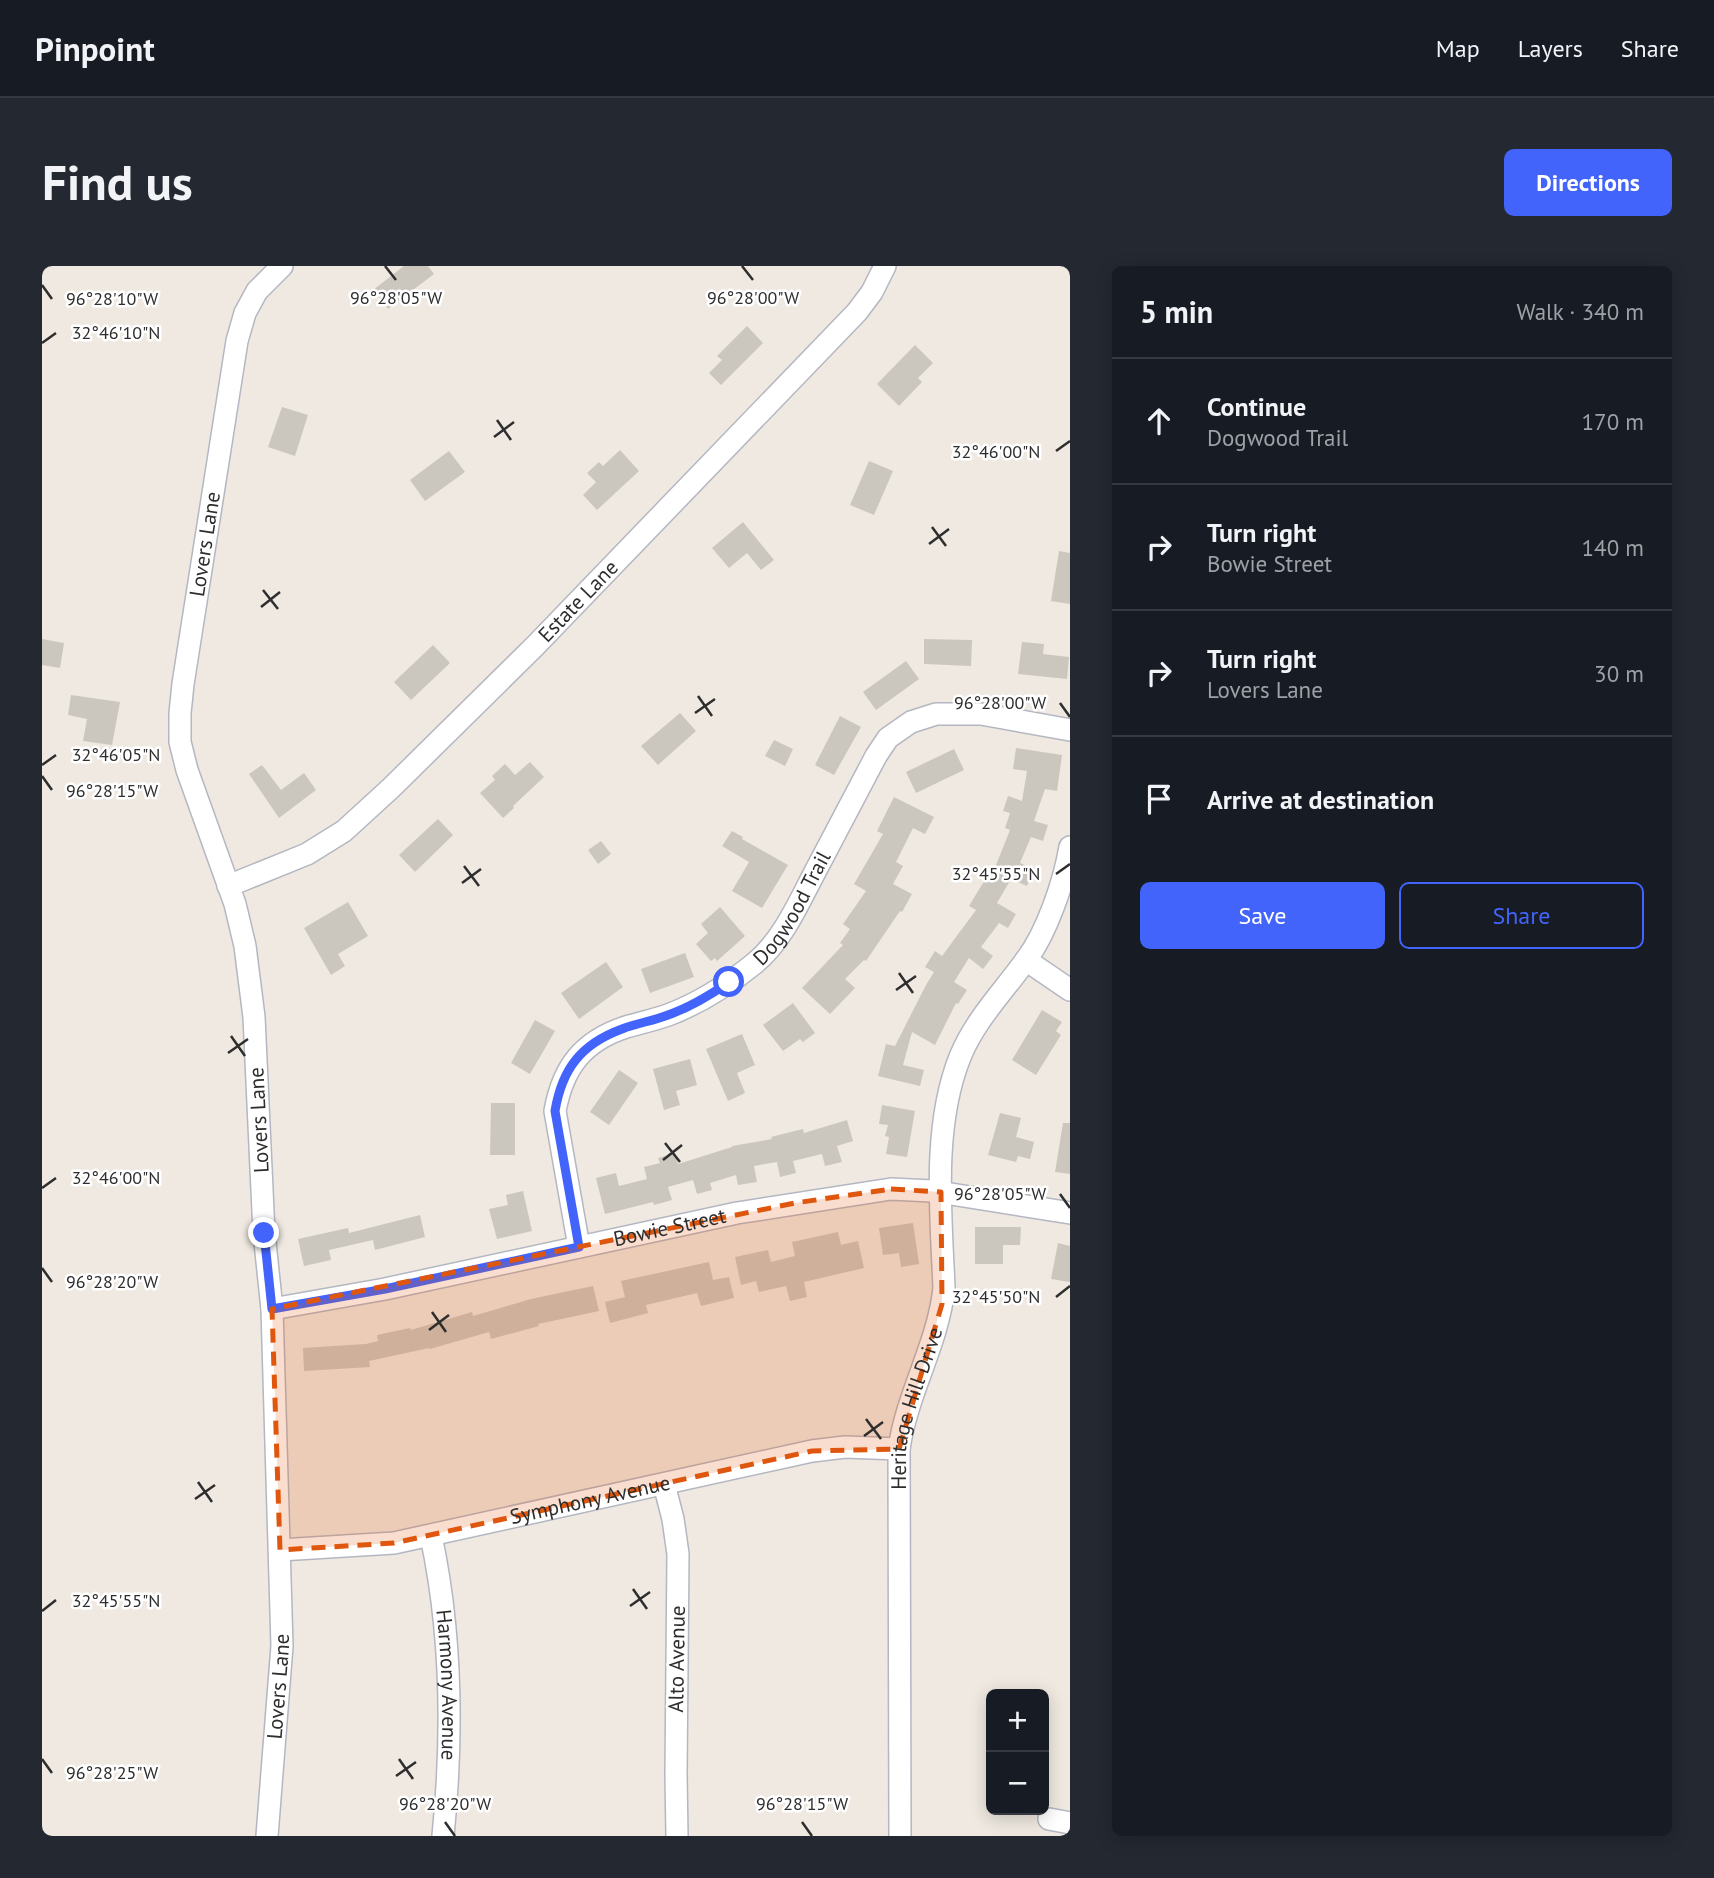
<!DOCTYPE html>
<html lang="en">
<head>
<meta charset="utf-8">
<style>
  :root { --surface:#171b24; --page:#242831; --text:#f1f3f6; --muted:#9ea1a6; --line:#363941; --accent:#4264fb }
  body { margin:0; font-family:"PT Sans",sans-serif; background:var(--page); color:var(--text) }
  .controls { position:absolute; right:21px; bottom:21px; display:grid; overflow:hidden; border-radius:10px; box-shadow:0 4px 18px #0003 }
  .controls button { width:63px; height:63px; display:grid; place-items:center; padding:0; border:0; border-bottom:2px solid var(--line); background:var(--surface); color:var(--text); font:35px sans-serif }
  .stop { position:absolute; width:21px; height:21px; margin:-16px; border:5px solid #4264fb; border-radius:50%; background:#fff }
  .stop.end { background:#4264fb; border-color:#fff; box-shadow:0 2px 7px #0008 }
  .list { margin:0; padding:0; list-style:none }
  h2 { display:flex; justify-content:space-between; align-items:center; height:91px; margin:0; padding:0 28px; font-size:30px }
  h2 small { font-size:23px; font-weight:400; color:var(--muted) }
  .list li { display:grid; grid-template-columns:46px 1fr auto; gap:21px; align-items:center; box-sizing:border-box; height:126px; padding:0 28px; border-top:2px solid var(--line) }
  .list b { display:block; font-size:26px; white-space:nowrap }
  .list p { margin:0; font-size:23px; white-space:nowrap; color:var(--muted) }
  .list em { font-size:23px; font-style:normal; color:var(--muted) }
  .actions { display:flex; gap:14px; padding:21px 28px }
  .actions a { flex:1; padding:16px 0; border:2px solid var(--accent); border-radius:10px; text-align:center; font-size:24px; color:var(--accent) }
  .actions .main { background:var(--accent); color:#fff }
  .icon { flex:none; width:38px; height:38px; fill:none; stroke:currentColor; stroke-width:2; stroke-linecap:round; stroke-linejoin:round }
  .map { position:relative; flex:none; width:1028px; height:1570px; overflow:hidden; border-radius:10px }
  header { display:flex; align-items:center; gap:42px; box-sizing:border-box; height:98px; padding:0 35px; background:var(--surface); border-bottom:2px solid var(--line) }
  header strong { font-size:33px }
  nav { display:flex; gap:38px; margin-inline-start:auto; font-size:24px }
  .intro { display:flex; align-items:center; justify-content:space-between; box-sizing:border-box; height:168px; padding:0 42px }
  h1 { margin:0; font-size:49px }
  .button { padding:18px 32px; border-radius:10px; background:var(--accent); color:#fff; font-size:24px; font-weight:700 }
  main { display:flex; gap:42px; padding:0 42px }
  aside { flex:1; background:var(--surface); border-radius:10px; box-shadow:0 4px 18px #0003 }
  .map>svg:first-child { display:block }
  .building { fill:#cbc7bf }
  .lines { fill:none; stroke-linecap:round; stroke-linejoin:round }
  .minor-casing { stroke:#b4b7c1; stroke-width:24 }
  .minor { stroke:#fff; stroke-width:21 }
  .route { stroke:#4264fb; stroke-width:9 }
  .marked { fill:#df570e; fill-opacity:0.2; stroke:#df570e; stroke-width:5; stroke-dasharray:14 9; stroke-linejoin:round }
  .ticks { fill:none; stroke:#2e2e2e; stroke-width:2.5 }
  .labels { text-anchor:middle; stroke-width:5; stroke-linejoin:round; paint-order:stroke }
  .street-label { font-size:21px; fill:#2e2e2e; stroke:#fff }
  .ticks-label { font-size:18px; text-anchor:middle; fill:#2e2e2e; stroke:#fff; stroke-width:5; stroke-linejoin:round; paint-order:stroke }
</style>
</head>
<body>
<header>
<strong>Pinpoint</strong>
<nav><a>Map</a><a>Layers</a><a>Share</a></nav>
</header>
<div class="intro"><h1>Find us</h1><a class="button">Directions</a></div>
<main>
<div class="map">
<svg width="1028" height="1570" viewBox="0 0 1028 1570">
  <rect width="100%" height="100%" fill="#efe9e1"/>
  <g class="building">
    <polygon points="362,0 386,0 392,8 346,43 331,24"/>
    <polygon points="705,60 721,77 679,119 667,107 680,94 675,90"/>
    <polygon points="873,79 891,97 876,112 880,116 857,140 835,118"/>
    <polygon points="240,141 266,149 253,190 226,181"/>
    <polygon points="578,184 597,205 555,244 541,229 554,216 545,207 557,196 561,200"/>
    <polygon points="407,185 423,206 383,235 368,214"/>
    <polygon points="827,195 851,205 832,249 808,239"/>
    <polygon points="701,256 732,294 719,304 705,287 687,302 670,282"/>
    <polygon points="1017,285 1028,287 1028,338 1009,335"/>
    <polygon points="0,373 22,377 18,402 0,399"/>
    <polygon points="882,373 930,374 929,400 882,398"/>
    <polygon points="980,376 1002,378 1001,388 1027,391 1025,413 976,408"/>
    <polygon points="391,379 408,397 369,434 352,416"/>
    <polygon points="864,395 877,413 834,444 821,426"/>
    <polygon points="29,429 78,436 70,479 41,475 45,453 26,449"/>
    <polygon points="638,447 654,465 616,499 599,480"/>
    <polygon points="798,450 819,461 792,509 773,499"/>
    <polygon points="732,474 751,483 743,500 723,490"/>
    <polygon points="974,482 1020,489 1015,525 1003,523 992,555 1006,559 1001,575 989,571 978,597 992,603 985,620 969,613 955,637 974,648 966,662 957,657 939,681 951,690 941,703 927,692 912,716 925,724 916,738 914,737 893,779 870,766 861,799 882,804 878,820 836,810 844,778 853,780 884,719 892,706 883,701 893,685 900,690 934,644 927,640 944,612 948,614 968,564 963,562 968,547 961,545 966,530 980,535 985,505 971,503"/>
    <polygon points="912,483 922,504 874,527 864,506"/>
    <polygon points="488,496 502,511 471,540 472,542 461,552 438,527 453,514 450,510 463,498 473,509"/>
    <polygon points="220,499 239,524 262,507 274,524 237,552 207,508"/>
    <polygon points="852,531 892,551 883,568 871,562 854,596 861,600 851,618 870,628 860,646 858,645 824,695 822,694 803,713 813,722 788,748 760,722 801,679 798,677 808,663 801,658 824,625 812,618 841,568 835,565"/>
    <polygon points="396,553 411,569 373,606 357,589"/>
    <polygon points="690,565 701,571 700,573 746,599 720,642 690,625 707,596 680,580"/>
    <polygon points="559,575 569,588 556,598 546,584"/>
    <polygon points="306,636 326,670 296,688 303,700 289,709 262,662"/>
    <polygon points="678,641 703,670 675,695 673,692 669,695 654,678 666,667 659,658"/>
    <polygon points="643,687 652,711 608,727 599,703"/>
    <polygon points="564,696 581,721 537,753 519,727"/>
    <polygon points="751,737 773,767 761,776 758,773 741,785 721,759"/>
    <polygon points="1000,744 1020,756 1014,765 1019,769 994,809 970,794"/>
    <polygon points="493,754 513,765 488,808 469,797"/>
    <polygon points="700,768 713,799 695,807 703,827 686,835 664,783"/>
    <polygon points="648,793 655,819 634,825 638,839 622,844 611,803"/>
    <polygon points="577,804 596,817 567,859 548,846"/>
    <polygon points="449,837 473,837 473,889 448,889"/>
    <polygon points="840,839 873,845 865,891 844,888 847,871 843,870 846,859 837,858"/>
    <polygon points="958,847 979,852 974,871 992,876 988,893 976,890 974,896 946,889"/>
    <polygon points="805,854 811,875 795,880 800,896 783,900 780,888 751,895 754,907 738,911 735,896 712,900 715,916 696,919 694,909 668,917 670,924 655,928 651,914 626,921 630,934 612,939 611,936 563,948 554,912 574,907 577,920 605,913 602,901 618,897 616,892 633,887 636,898 690,881 690,880 730,873 729,871 761,863 762,867"/>
    <polygon points="1021,857 1028,857 1028,908 1013,906"/>
    <polygon points="481,925 490,965 455,973 447,943 466,939 464,929"/>
    <polygon points="378,949 383,971 333,984 331,974 287,984 289,994 262,1000 256,973 306,962 307,967"/>
    <polygon points="871,957 877,998 859,1001 857,987 841,989 837,962"/>
    <polygon points="933,961 979,961 978,979 961,979 961,998 933,998"/>
    <polygon points="796,966 799,979 816,975 822,1002 762,1016 765,1031 748,1035 744,1020 717,1026 714,1015 699,1019 693,991 726,984 729,996 753,990 750,976"/>
    <polygon points="1016,977 1028,980 1028,1016 1009,1013"/>
    <polygon points="667,996 671,1014 687,1011 692,1032 659,1040 655,1027 604,1039 606,1047 568,1057 563,1036 583,1031 579,1015"/>
    <polygon points="551,1020 557,1045 496,1058 497,1060 449,1073 447,1066 388,1083 387,1082 327,1095 328,1101 262,1105 261,1082 324,1078 336,1075 335,1069 368,1062 369,1064 430,1046 431,1050 489,1033"/>
  </g>
  <g class="lines">
    <g class="minor-casing">
      <g id="minor">
        <path id="s1" d="M186,620l79,-32 37,-23 47,-43 144,-142 322,-334 15,-20 13,-26"/>
        <polyline points="984,694 1028,724"/>
        <path id="s2" d="M537,981l-24,-136c8,-44 28,-70 71,-84 14,-4 28,-7 42,-12 32,-12 60,-30 87,-52 28,-23 44,-61 61,-93 20,-38 40,-76 60,-114l12,-18 23,-16 25,-8h45l89,16"/>
        <path id="s3" d="M230,1043l113,-20 352,-76 154,-24 41,2 138,22"/>
        <polyline points="622,1218 631,1253 636,1288 634,1508 635,1570"/>
        <path id="s4" d="M389,1270c21,98 22,200 12,300"/>
        <path id="s5" d="M238,1284l114,-7 418,-92 33,-4 54,2"/>
        <polyline points="1007,1553 1028,1557"/>
        <path id="s6" d="M225,1570l15,-190 -10,-337 -8,-76 -10,-216 -9,-71 -10,-42 -48,-134 -7,-28v-29l3,-29 54,-343 8,-28 12,-22 25,-25"/>
        <path id="s7" d="M858,1570l-1,-387c8,-56 39,-105 45,-161 -3,-74 -12,-161 16,-231 15,-37 43,-65 66,-97 21,-28 38,-78 44,-113"/>
      </g>
    </g>
    <use href="#minor" class="minor"/>
  </g>
  <g class="lines">
    <path class="route" d="M222,967l8,76 113,-20 194,-42 -24,-136c7,-42 26,-67 67,-82 15,-6 31,-8 46,-14 23,-8 41,-19 61,-33"/>
  </g>
  <path class="marked" d="M849,923l50,3 1,112 -43,145 -87,2 -418,92 -114,7 -8,-241 523,-106z"/>
  <path class="ticks" d="M343,0l11,14M700,0l11,14M0,19l10,14M0,77l14,-10M455,154l14,20M452,171l20,-15M1014,185l14,-10M890,261l14,19M887,278l20,-15M221,324l15,19M219,341l19,-15M656,430l14,20M1018,437l10,14M653,447l20,-14M0,499l14,-10M0,510l10,14M422,600l15,20M1014,608l14,-10M420,617l19,-14M857,707l14,20M854,724l20,-14M189,770l14,20M186,787l20,-14M623,877l15,19M621,894l19,-15M0,922l14,-10M1018,928l10,14M0,1002l10,14M1014,1031l14,-11M390,1046l14,20M387,1064l20,-15M824,1153l15,20M822,1170l19,-14M156,1216l14,20M153,1233l20,-14M591,1323l14,20M588,1340l20,-14M0,1345l14,-11M0,1493l10,14M357,1493l14,20M354,1510l20,-14M403,1556l10,14M760,1556l10,14"/>
  <g class="labels">
    <g class="street-label">
      <text dy="7" stroke="none"><textPath href="#s6" startOffset="1306">Lovers Lane</textPath></text>
      <text dy="7" stroke="none"><textPath href="#s1" startOffset="457">Estate Lane</textPath></text>
      <text dy="7" stroke="none"><textPath href="#s2" startOffset="467">Dogwood Trail</textPath></text>
      <text transform="translate(217 854) rotate(-93)" y="7">Lovers Lane</text>
      <text dy="7" stroke="none"><textPath href="#s3" startOffset="406">Bowie Street</textPath></text>
      <text dy="7" stroke="none"><textPath href="#s7" startOffset="430">Heritage Hill Drive</textPath></text>
      <text dy="7" stroke="none"><textPath href="#s5" startOffset="315">Symphony Avenue</textPath></text>
      <text transform="translate(635 1393) rotate(-89)" y="7">Alto Avenue</text>
      <text dy="7" stroke="none"><textPath href="#s4" startOffset="150">Harmony Avenue</textPath></text>
      <text dy="7" stroke="none"><textPath href="#s6" startOffset="150">Lovers Lane</textPath></text>
    </g>
  </g>
  <g class="ticks-label">
    <text x="354" y="38">96°28'05"W</text>
    <text x="711" y="38">96°28'00"W</text>
    <text x="70" y="39">96°28'10"W</text>
    <text x="74" y="73">32°46'10"N</text>
    <text x="954" y="192">32°46'00"N</text>
    <text x="958" y="443">96°28'00"W</text>
    <text x="74" y="495">32°46'05"N</text>
    <text x="70" y="531">96°28'15"W</text>
    <text x="954" y="614">32°45'55"N</text>
    <text x="74" y="918">32°46'00"N</text>
    <text x="958" y="934">96°28'05"W</text>
    <text x="70" y="1022">96°28'20"W</text>
    <text x="954" y="1037">32°45'50"N</text>
    <text x="74" y="1341">32°45'55"N</text>
    <text x="70" y="1513">96°28'25"W</text>
    <text x="403" y="1544">96°28'20"W</text>
    <text x="760" y="1544">96°28'15"W</text>
  </g>
</svg>
<div class="controls">
<button>+</button>
<button>−</button>
</div>
<div class="stop" style="left:687px;top:716px"></div>
<div class="stop end" style="left:222px;top:967px"></div>
</div>
<aside>
<h2>5 min<small>Walk · 340 m</small></h2>
<ul class="list">
<li><svg class="icon" aria-label="ahead" viewBox="0 0 24 24"><path d="M12 20V5M6 11l6-6 6 6"/></svg><div><b>Continue</b><p>Dogwood Trail</p></div><em>170 m</em></li>
<li><svg class="icon" aria-label="right" viewBox="0 0 24 24"><path d="M7 20v-9h11M14 6l5 5-5 5"/></svg><div><b>Turn right</b><p>Bowie Street</p></div><em>140 m</em></li>
<li><svg class="icon" aria-label="right" viewBox="0 0 24 24"><path d="M7 20v-9h11M14 6l5 5-5 5"/></svg><div><b>Turn right</b><p>Lovers Lane</p></div><em>30 m</em></li>
<li><svg class="icon" aria-label="arrive" viewBox="0 0 24 24"><path d="M6 21V4h12l-3 4 3 4H6"/></svg><div><b>Arrive at destination</b></div></li>
</ul>
<div class="actions"><a class="main">Save</a><a>Share</a></div>
</aside>
</main>
</body>
</html>
